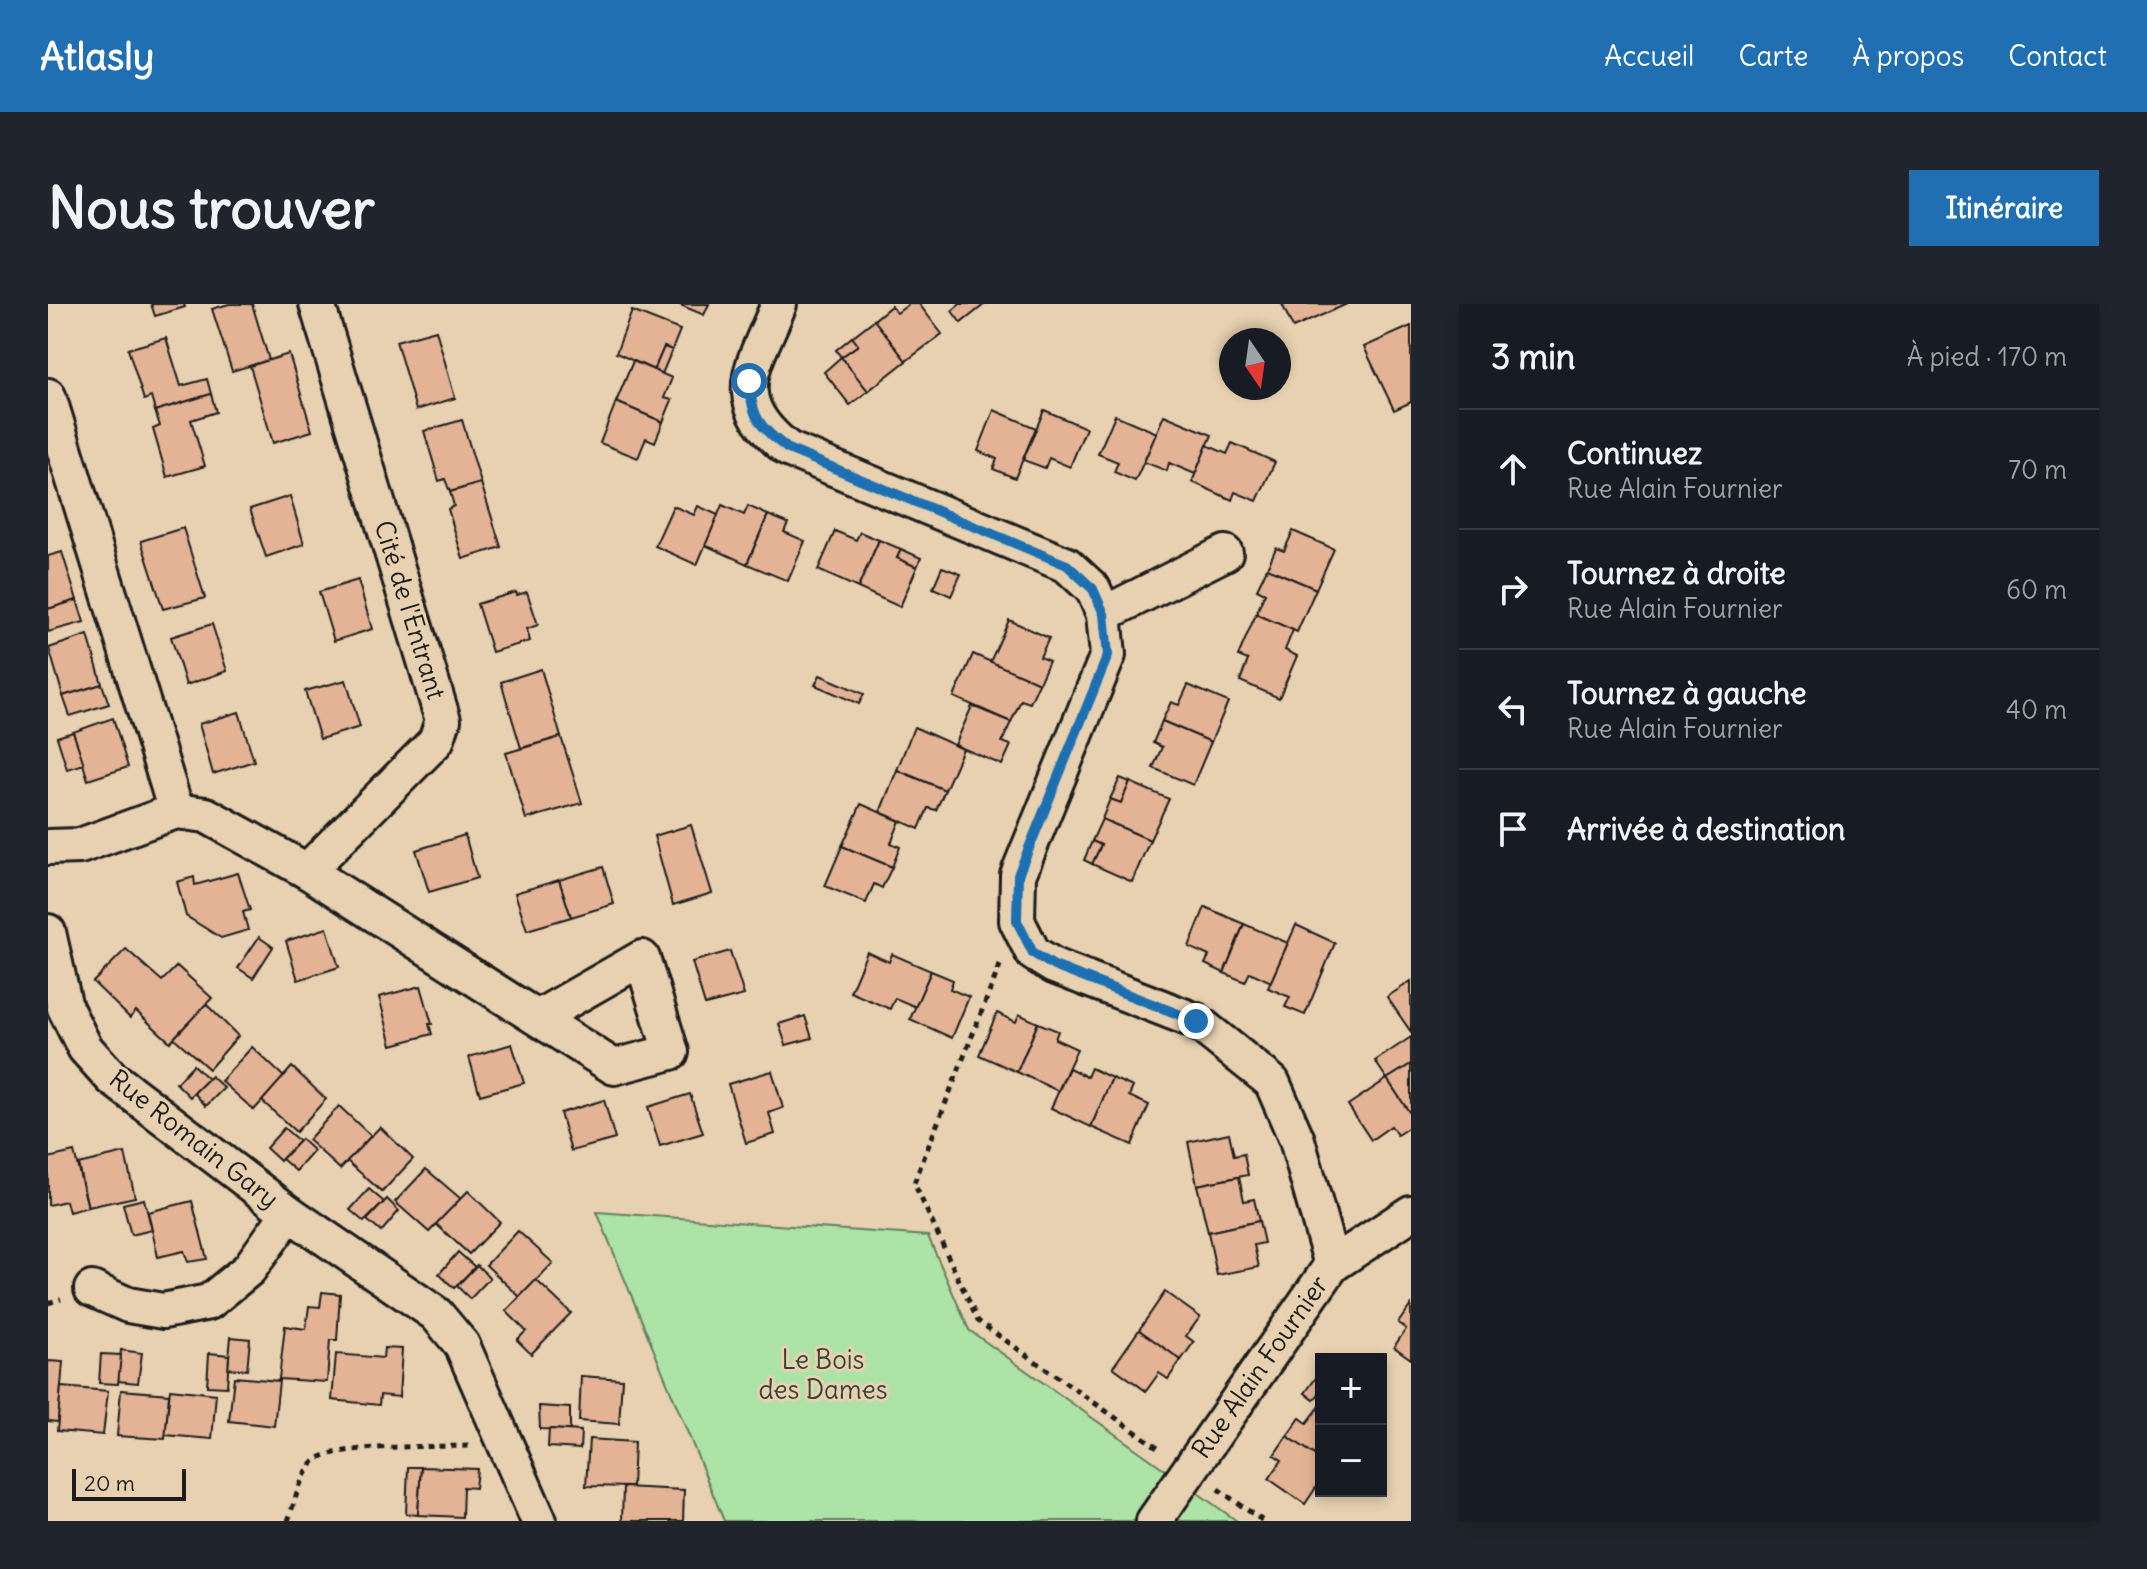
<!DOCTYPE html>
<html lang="fr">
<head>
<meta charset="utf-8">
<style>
  :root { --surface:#171b24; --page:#20242c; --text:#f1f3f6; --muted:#9ea1a6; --line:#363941; --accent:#1f6fb2 }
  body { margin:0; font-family:Delius,sans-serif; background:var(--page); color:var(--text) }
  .controls { position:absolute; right:24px; bottom:24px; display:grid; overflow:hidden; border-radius:0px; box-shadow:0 4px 12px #0003 }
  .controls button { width:72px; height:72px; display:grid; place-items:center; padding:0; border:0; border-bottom:2px solid var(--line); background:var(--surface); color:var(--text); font:40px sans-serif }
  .compass { position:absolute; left:1171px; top:24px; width:72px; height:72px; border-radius:50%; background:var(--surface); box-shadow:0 4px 12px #0003; rotate:167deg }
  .scale { position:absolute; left:24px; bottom:20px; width:114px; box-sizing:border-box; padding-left:8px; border:4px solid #1c1c1c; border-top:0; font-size:22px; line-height:28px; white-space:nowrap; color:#1c1c1c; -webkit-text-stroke:6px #e7d1b0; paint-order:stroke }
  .stop { position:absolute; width:24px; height:24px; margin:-18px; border:6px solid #1f6fb2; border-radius:50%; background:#fff }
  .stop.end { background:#1f6fb2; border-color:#fff; box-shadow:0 2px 8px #0008 }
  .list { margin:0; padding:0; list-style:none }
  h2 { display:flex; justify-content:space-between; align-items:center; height:104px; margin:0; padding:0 32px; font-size:34px }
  h2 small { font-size:26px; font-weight:400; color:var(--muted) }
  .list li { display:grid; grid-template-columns:52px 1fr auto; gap:24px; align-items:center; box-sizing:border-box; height:120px; padding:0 32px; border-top:2px solid var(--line) }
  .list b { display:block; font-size:30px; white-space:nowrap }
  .list p { margin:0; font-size:26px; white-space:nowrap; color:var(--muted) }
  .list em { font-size:26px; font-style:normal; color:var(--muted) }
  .icon { flex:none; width:44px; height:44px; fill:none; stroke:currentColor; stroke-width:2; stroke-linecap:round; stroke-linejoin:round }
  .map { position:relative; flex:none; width:1363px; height:1217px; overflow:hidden; border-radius:0px }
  header { display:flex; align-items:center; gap:48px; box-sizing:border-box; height:112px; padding:0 40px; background:var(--accent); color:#fff }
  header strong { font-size:38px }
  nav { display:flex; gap:44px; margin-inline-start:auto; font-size:28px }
  .intro { display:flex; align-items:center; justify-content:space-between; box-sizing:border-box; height:192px; padding:0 48px }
  h1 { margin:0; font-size:56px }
  .button { padding:20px 36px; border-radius:0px; background:var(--accent); color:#fff; font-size:28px; font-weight:700 }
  main { display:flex; gap:48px; padding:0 48px }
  aside { flex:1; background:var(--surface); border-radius:0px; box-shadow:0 4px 12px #0003 }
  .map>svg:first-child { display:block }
  .green { fill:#ade3a6; stroke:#648061; stroke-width:2 }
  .building { fill:#e4b395; stroke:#1c1c1c; stroke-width:2 }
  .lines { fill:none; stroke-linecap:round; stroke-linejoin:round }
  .minor-casing { stroke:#1c1c1c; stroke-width:40 }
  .path { stroke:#1c1c1c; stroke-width:5; stroke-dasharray:6 6; stroke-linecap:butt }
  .minor { stroke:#e7d1b0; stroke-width:34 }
  .route { stroke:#1f6fb2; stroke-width:10 }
  .labels { text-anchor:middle; stroke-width:6; stroke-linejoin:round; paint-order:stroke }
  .street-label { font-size:26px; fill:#1c1c1c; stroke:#e7d1b0 }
  .park-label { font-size:26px; fill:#394438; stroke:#e7d1b0 }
</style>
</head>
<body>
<header>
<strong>Atlasly</strong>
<nav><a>Accueil</a><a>Carte</a><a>À propos</a><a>Contact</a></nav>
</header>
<div class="intro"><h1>Nous trouver</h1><a class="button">Itinéraire</a></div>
<main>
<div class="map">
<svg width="1363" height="1217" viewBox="0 0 1363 1217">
  <rect width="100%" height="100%" fill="#e7d1b0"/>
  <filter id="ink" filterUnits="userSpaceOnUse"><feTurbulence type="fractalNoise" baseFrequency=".0125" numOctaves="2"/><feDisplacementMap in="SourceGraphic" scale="16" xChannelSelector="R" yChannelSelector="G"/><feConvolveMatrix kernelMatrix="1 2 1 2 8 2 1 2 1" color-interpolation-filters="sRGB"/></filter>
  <g filter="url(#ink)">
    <polygon class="green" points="549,908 880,932 921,1026 1189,1217 676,1217"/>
    <g class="building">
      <polygon points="103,0 136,0 137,3 107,12"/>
      <polygon points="181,0 204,0 221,56 184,67 164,5"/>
      <polygon points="630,0 661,0 656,11"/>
      <polygon points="861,0 871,0 894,30 858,57 826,16 843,2 849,9"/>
      <polygon points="912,0 937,0 913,19 904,7"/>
      <polygon points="1234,0 1299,0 1245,24"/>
      <polygon points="584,7 632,26 624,46 616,43 606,66 568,49"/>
      <polygon points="826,16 858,57 820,87 793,53 810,41 804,33"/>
      <polygon points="1363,22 1363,98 1346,106 1316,43"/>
      <polygon points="388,26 407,94 368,106 348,37"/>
      <polygon points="804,33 810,41 793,53 788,46"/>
      <polygon points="118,34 133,82 159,75 163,90 107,107 103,93 96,96 80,45"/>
      <polygon points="616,43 624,46 614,70 606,66"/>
      <polygon points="241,50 264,127 225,139 202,62"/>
      <polygon points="793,53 820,87 802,101 776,68"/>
      <polygon points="585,57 624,74 616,94 624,96 615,118 568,98"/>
      <polygon points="163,90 168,108 143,116 157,162 119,173 105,125 112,122 107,107"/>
      <polygon points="568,98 615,118 607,138 598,134 590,154 552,139"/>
      <polygon points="946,106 988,124 967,174 945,165 949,155 930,147"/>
      <polygon points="996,106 1038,124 1022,163 1001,154 997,164 975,156"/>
      <polygon points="1067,111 1109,129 1087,177 1066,168 1070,158 1050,150"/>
      <polygon points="1116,111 1164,131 1147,170 1121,159 1119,167 1096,158"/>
      <polygon points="414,116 433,179 402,188 397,175 391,177 376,127"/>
      <polygon points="1184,139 1227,158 1209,197 1187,188 1184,196 1144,178 1159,141 1179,150"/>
      <polygon points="433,179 453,243 415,255 400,205 406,202 402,188"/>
      <polygon points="242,192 256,240 218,253 202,205"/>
      <polygon points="674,201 696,211 700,202 720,211 699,260 657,241"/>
      <polygon points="625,202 646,211 650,202 670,211 649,261 607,242"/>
      <polygon points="720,211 740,219 736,228 757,237 740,277 699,260"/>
      <polygon points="135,224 157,294 115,305 93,237"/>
      <polygon points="787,227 808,236 812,228 831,236 810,284 770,266"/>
      <polygon points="1245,227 1286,245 1268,285 1219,264 1228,244 1236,247"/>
      <polygon points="831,236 853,245 849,254 869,263 852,303 810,284"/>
      <polygon points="853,245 873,254 869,263 849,254"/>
      <polygon points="14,248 29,296 0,305 0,252"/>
      <polygon points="894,263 913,270 903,292 885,284"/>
      <polygon points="1219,264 1268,285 1249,328 1208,310 1217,289 1209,285"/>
      <polygon points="310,276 324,325 286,337 271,288"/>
      <polygon points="468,288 469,291 479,288 490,321 479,325 482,337 444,348 429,300"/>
      <polygon points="29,296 36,318 0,328 0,305"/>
      <polygon points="1208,310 1245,326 1237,346 1249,352 1231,394 1192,377 1200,356 1190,352"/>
      <polygon points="961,316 1001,334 992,353 1001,357 991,379 942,358"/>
      <polygon points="164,320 179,367 138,381 123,333"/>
      <polygon points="40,331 54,380 15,392 1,344"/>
      <polygon points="925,350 991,379 982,399 973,396 963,418 906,393"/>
      <polygon points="493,365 513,433 473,444 453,378"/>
      <polygon points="772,371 816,390 811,400 767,381"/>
      <polygon points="298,376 312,423 272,435 257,387"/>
      <polygon points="54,380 61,400 22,412 15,392"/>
      <polygon points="1140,381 1180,398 1163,438 1114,417 1123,398 1131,401"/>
      <polygon points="924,402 963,418 954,438 963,441 954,461 907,441"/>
      <polygon points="191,408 206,457 165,470 151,420"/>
      <polygon points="65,414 80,463 40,476 25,428"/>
      <polygon points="1114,417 1163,438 1145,481 1105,464 1114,443 1105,439"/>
      <polygon points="866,423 915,445 897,486 849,466"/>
      <polygon points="25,428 36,460 19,465 9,433"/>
      <polygon points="513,433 534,499 478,515 458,449"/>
      <polygon points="849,466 897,486 888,506 880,504 871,525 832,508"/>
      <polygon points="1072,474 1082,478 1073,499 1062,495"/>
      <polygon points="1082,478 1121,495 1102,536 1054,515 1062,495 1073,499"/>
      <polygon points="813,500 852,517 843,539 852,543 844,563 794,542"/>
      <polygon points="1054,515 1102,536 1084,578 1044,560 1053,541 1044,537"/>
      <polygon points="643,521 664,589 625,601 606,532"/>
      <polygon points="417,531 429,574 381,588 368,546"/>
      <polygon points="1044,537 1053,541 1044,560 1036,556"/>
      <polygon points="794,542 844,563 834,584 826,580 818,599 777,582"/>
      <polygon points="555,563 566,600 523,613 511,576"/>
      <polygon points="190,569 202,606 195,608 200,626 173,634 138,612 129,578 146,573 147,581"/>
      <polygon points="511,576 523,613 479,626 467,589"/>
      <polygon points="1157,603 1196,620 1176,669 1157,660 1161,652 1141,643"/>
      <polygon points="1196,620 1240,639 1223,678 1202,668 1197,678 1176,669"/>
      <polygon points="1248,621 1287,639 1257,711 1237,703 1242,693 1220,684"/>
      <polygon points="279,624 291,663 250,676 238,637"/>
      <polygon points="211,633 225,643 205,674 190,664"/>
      <polygon points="78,645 114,677 129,662 164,694 122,738 88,707 82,714 45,678"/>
      <polygon points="682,647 696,691 657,701 644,658"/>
      <polygon points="819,648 841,658 844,650 883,667 868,703 847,694 842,705 802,688"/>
      <polygon points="883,667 905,676 902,685 921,693 904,734 862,715"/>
      <polygon points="1363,677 1363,728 1339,693"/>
      <polygon points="373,682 384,720 381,720 384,730 344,741 331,693"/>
      <polygon points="158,700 190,732 161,765 126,734"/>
      <polygon points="949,709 968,718 971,710 990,719 969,768 931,751"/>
      <polygon points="757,712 764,734 738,741 731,720"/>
      <polygon points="990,719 1010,727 1007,735 1029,745 1010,787 969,768"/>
      <polygon points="1363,733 1363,760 1339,775 1327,757"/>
      <polygon points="464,740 476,779 432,791 421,753"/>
      <polygon points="204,743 236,773 206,806 173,777"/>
      <polygon points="1363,760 1363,811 1339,775"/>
      <polygon points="145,761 160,775 142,793 128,779"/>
      <polygon points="244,763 278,795 248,828 214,797"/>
      <polygon points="1021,764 1039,773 1043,764 1064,774 1043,823 1003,804"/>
      <polygon points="724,767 735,804 721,809 727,830 698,839 680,780"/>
      <polygon points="163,772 176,784 158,802 146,789"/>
      <polygon points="1064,774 1085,783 1081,792 1101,801 1084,841 1043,823"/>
      <polygon points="1339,775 1363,811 1363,822 1349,831 1343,822 1323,836 1300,801"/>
      <polygon points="642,790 655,829 612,842 600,803"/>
      <polygon points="556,796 567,835 523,847 512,809"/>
      <polygon points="291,802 323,832 292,865 260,836"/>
      <polygon points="332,823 365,855 334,888 299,857"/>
      <polygon points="236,824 251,837 232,857 218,844"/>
      <polygon points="1181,829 1186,852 1196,850 1200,871 1149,881 1140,838"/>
      <polygon points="253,835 266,847 248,867 234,855"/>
      <polygon points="26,848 40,903 21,908 18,897 0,901 0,854"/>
      <polygon points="77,849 87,893 40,903 30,860"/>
      <polygon points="378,865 413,895 381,928 347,898"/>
      <polygon points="1191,873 1196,897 1206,895 1211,917 1160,928 1149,881"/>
      <polygon points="321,885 336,898 316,918 302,906"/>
      <polygon points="420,887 452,918 421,950 388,920"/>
      <polygon points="96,895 104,926 83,931 75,900"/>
      <polygon points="339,895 351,907 333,928 319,916"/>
      <polygon points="144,897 159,955 140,958 136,947 110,953 100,908"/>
      <polygon points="1211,917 1216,939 1206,941 1211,963 1169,971 1160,928"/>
      <polygon points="470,927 505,959 472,993 438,961"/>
      <polygon points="410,948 427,963 406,984 391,970"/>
      <polygon points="429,961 442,974 422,995 409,982"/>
      <polygon points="488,976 523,1009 483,1050 469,1036 478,1027 458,1007"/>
      <polygon points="274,988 292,990 289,1036 282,1036 279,1078 231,1075 237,1022 258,1025 261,1002 272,1003"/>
      <polygon points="1117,988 1152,1013 1138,1032 1146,1038 1133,1056 1091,1026"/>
      <polygon points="1363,1001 1363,1055 1346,1043 1358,1025 1350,1019"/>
      <polygon points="1091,1026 1133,1056 1120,1075 1111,1069 1098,1087 1065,1063"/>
      <polygon points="183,1033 202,1035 199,1066 180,1064"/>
      <polygon points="336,1044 354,1045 351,1093 332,1091 331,1101 284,1096 288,1050 335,1054"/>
      <polygon points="73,1046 94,1049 90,1079 70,1077"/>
      <polygon points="161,1049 181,1051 179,1083 159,1082"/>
      <polygon points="53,1050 73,1051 70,1080 51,1079"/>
      <polygon points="0,1057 15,1058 10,1118 0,1117"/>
      <polygon points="1270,1071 1273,1073 1273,1087 1266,1096 1257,1089"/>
      <polygon points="533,1072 574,1075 571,1120 531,1117"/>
      <polygon points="186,1073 231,1077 226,1122 181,1117"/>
      <polygon points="13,1083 60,1087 55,1131 9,1127"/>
      <polygon points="122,1085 168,1090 164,1135 117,1131"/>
      <polygon points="73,1086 121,1090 117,1135 69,1132"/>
      <polygon points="1273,1101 1273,1155 1239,1132 1252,1114 1259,1119"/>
      <polygon points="491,1102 522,1104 522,1126 492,1125"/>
      <polygon points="501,1125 533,1127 532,1145 500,1143"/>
      <polygon points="1239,1132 1273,1155 1273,1176 1257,1200 1221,1175 1234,1156 1226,1151"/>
      <polygon points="541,1135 586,1138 584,1183 538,1182"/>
      <polygon points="360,1163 373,1163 370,1211 358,1210"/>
      <polygon points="373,1163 429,1165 427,1184 415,1183 414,1213 370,1211"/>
      <polygon points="575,1183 636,1186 635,1217 574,1217"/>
    </g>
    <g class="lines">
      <g class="minor-casing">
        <g id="minor">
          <path d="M731,0c-25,63 -55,94 9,145l279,116 26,24 11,25 4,41 -90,220 -1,46 16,32 21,13 142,55 76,61 25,58 35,125 -178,256"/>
          <polyline points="0,92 128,507"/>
          <polyline points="1056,310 1177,249"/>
          <polyline points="0,543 32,542 128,507 158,511 259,567 566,763 623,748 594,654 491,713"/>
          <polyline points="259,567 388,437 395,416 269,0"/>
          <polyline points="0,628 17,704 37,744 64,774 241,909 388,1010 414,1041 491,1217"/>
          <polyline points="1284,961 1363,909"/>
          <polyline points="44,985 80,1001 115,1007 161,998 201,965 241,909"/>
        </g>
      </g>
      <g class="path">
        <polyline points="952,661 866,879 930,1017 1112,1145"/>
        <polyline points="0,999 13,995"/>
        <polyline points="1170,1185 1215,1217"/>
        <path d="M240,1217c7,-20 12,-46 28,-61 19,-16 124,-13 153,-14"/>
      </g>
      <use href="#minor" class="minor"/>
    </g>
  </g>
  <g class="lines" filter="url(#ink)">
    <path class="route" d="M701,77c3,38 10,45 39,68l279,116 26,24 11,25 4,41 -90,220 -1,46 16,32 21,13 142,55"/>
  </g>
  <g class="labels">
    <g class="street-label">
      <text transform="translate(362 306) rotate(73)" y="9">Cité de l'Entrant</text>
      <text transform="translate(146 835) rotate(38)" y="9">Rue Romain Gary</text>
      <text transform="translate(1212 1063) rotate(-55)" y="9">Rue Alain Fournier</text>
    </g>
    <g class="park-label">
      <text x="775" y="1065">Le Bois<tspan x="775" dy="30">des Dames</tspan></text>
    </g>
  </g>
</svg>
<div class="controls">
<button>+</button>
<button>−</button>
</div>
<svg class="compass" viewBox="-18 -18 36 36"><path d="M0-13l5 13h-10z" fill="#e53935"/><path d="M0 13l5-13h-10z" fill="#9ea1a6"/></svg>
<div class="scale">20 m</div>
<div class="stop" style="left:701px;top:77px"></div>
<div class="stop end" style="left:1148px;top:717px"></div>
</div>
<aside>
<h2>3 min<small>À pied · 170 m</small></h2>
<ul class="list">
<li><svg class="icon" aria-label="ahead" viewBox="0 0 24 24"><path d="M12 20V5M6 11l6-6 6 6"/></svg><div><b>Continuez</b><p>Rue Alain Fournier</p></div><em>70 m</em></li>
<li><svg class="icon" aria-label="right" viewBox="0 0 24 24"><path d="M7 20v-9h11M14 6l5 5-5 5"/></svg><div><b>Tournez à droite</b><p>Rue Alain Fournier</p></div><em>60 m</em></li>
<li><svg class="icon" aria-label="left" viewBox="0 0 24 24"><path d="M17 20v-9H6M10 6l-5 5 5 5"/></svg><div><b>Tournez à gauche</b><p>Rue Alain Fournier</p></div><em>40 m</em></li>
<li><svg class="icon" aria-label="arrive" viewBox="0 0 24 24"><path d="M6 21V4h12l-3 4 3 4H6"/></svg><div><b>Arrivée à destination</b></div></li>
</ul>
</aside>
</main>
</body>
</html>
